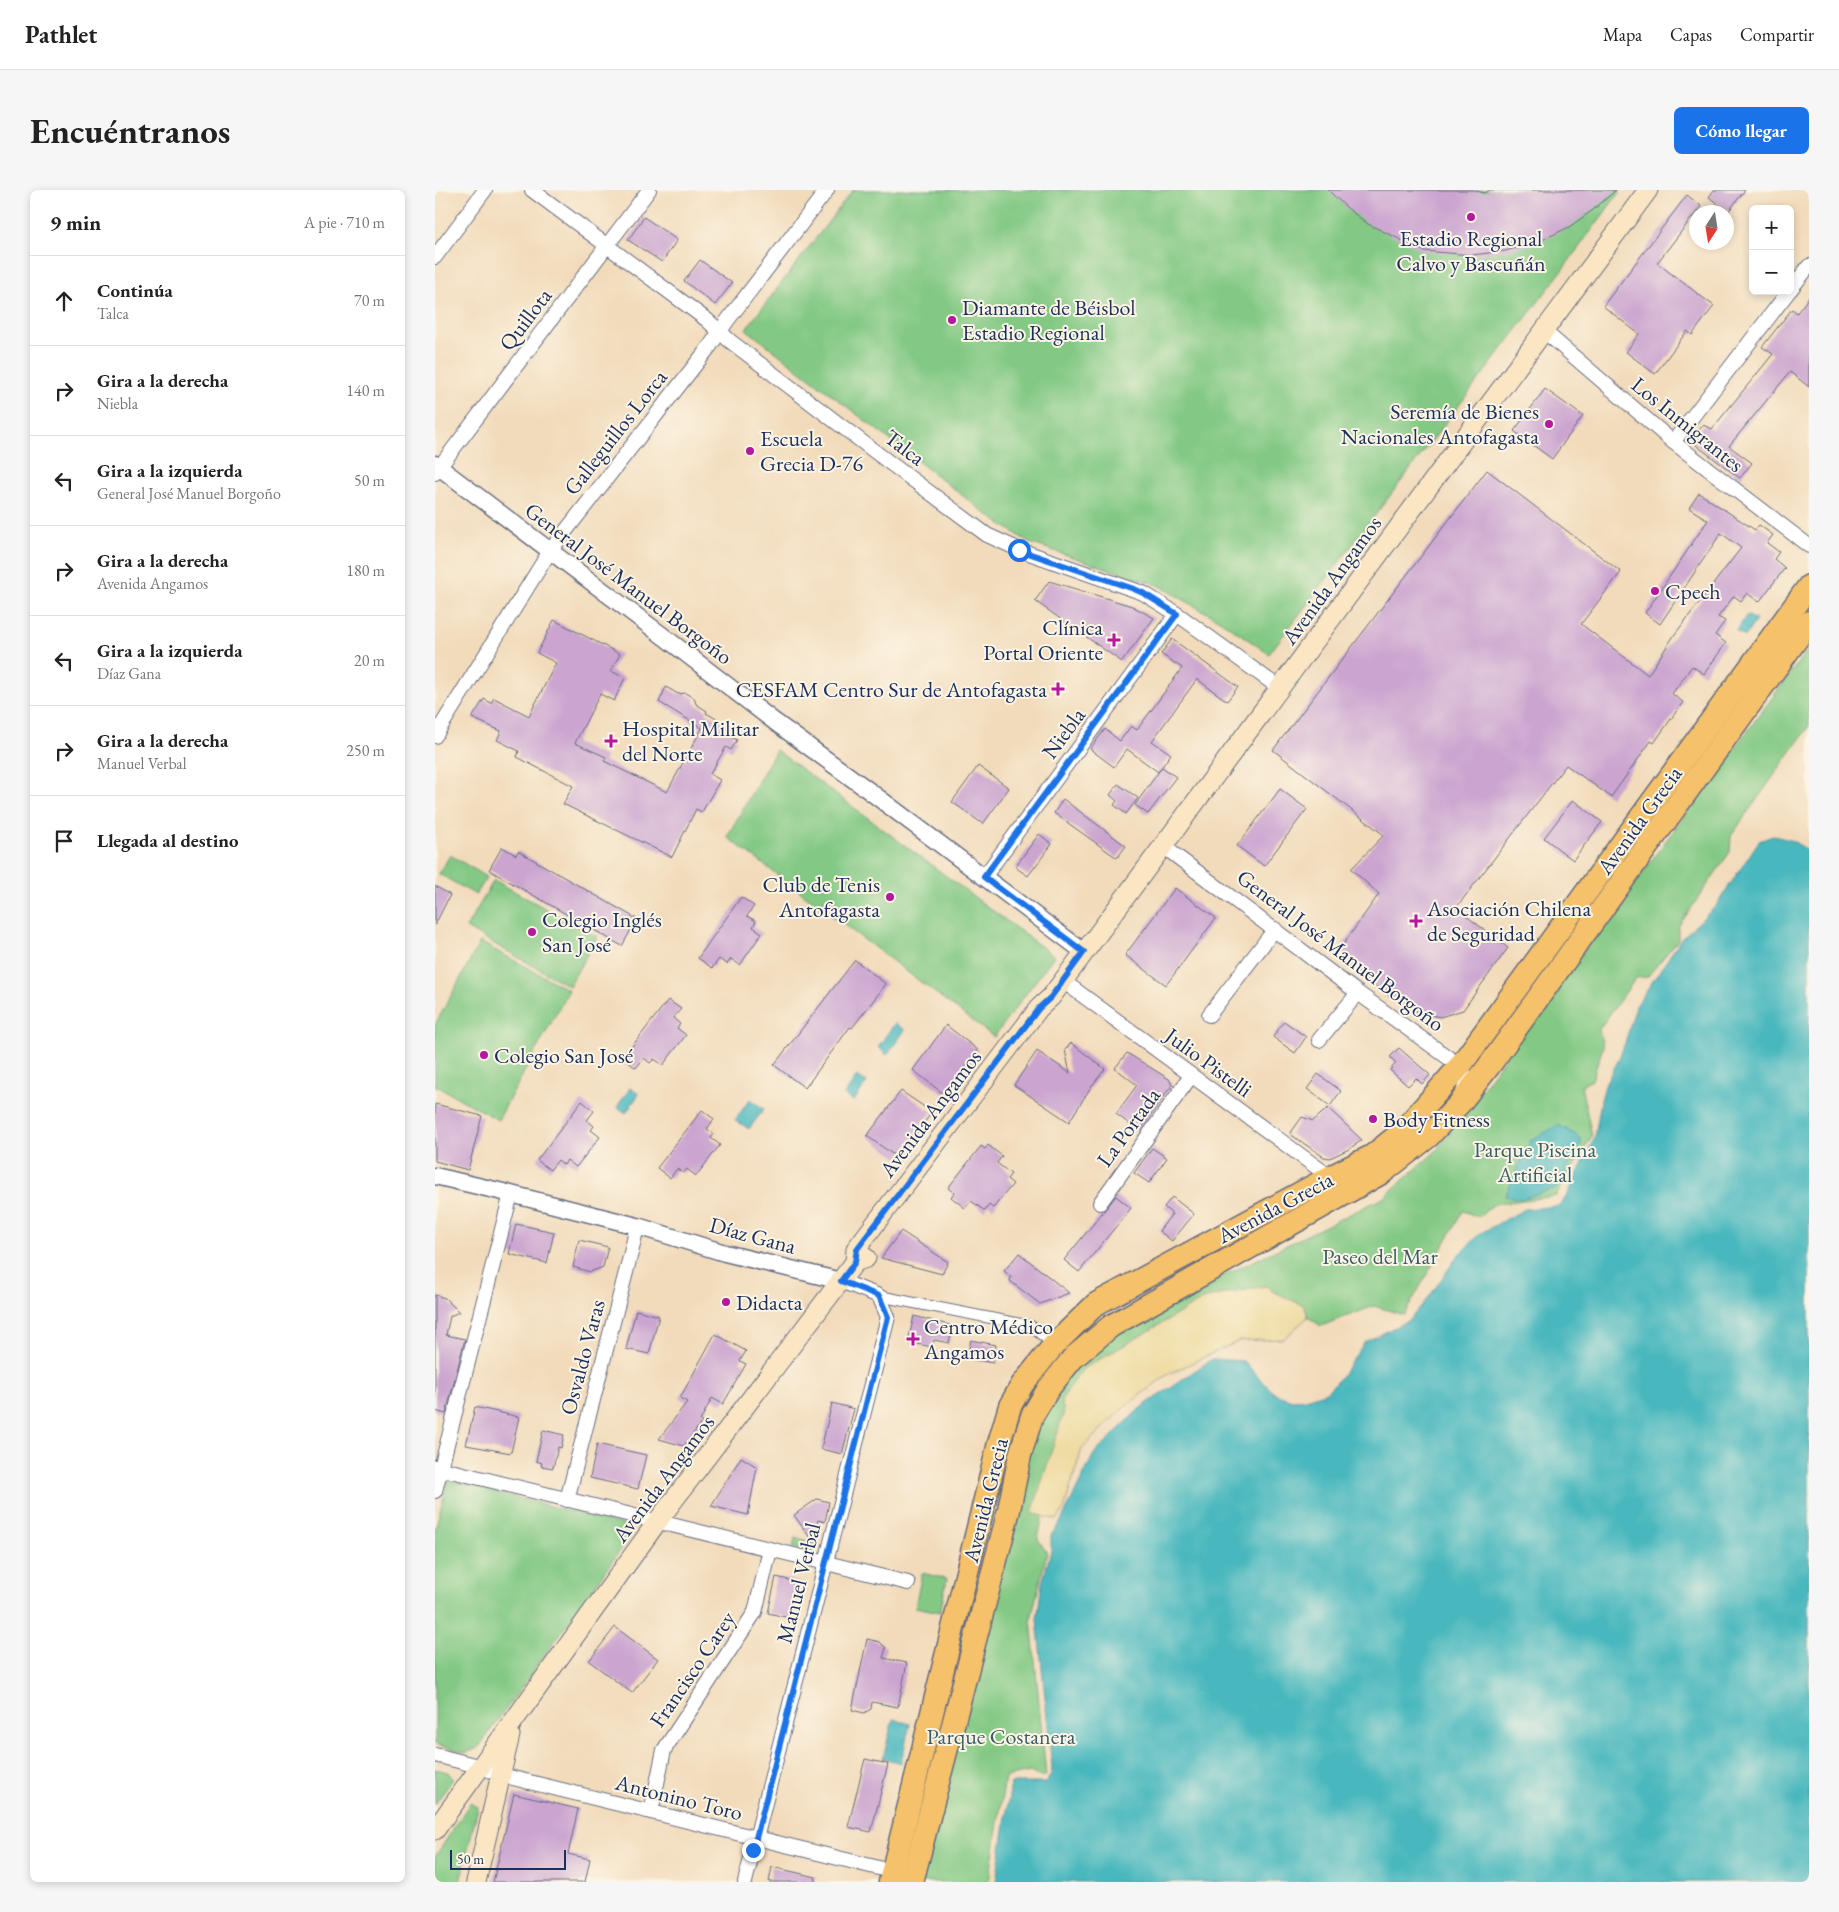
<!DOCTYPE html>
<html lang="es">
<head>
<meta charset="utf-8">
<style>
  :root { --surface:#fff; --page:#f6f6f6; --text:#222; --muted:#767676; --line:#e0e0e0; --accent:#1a73e8 }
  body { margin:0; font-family:"EB Garamond",serif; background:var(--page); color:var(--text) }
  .controls { position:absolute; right:15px; top:15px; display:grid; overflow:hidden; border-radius:8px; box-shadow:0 2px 8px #0003 }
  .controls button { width:45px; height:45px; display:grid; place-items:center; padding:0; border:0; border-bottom:1px solid var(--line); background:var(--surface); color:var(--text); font:25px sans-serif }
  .compass { position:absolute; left:1254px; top:15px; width:45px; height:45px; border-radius:50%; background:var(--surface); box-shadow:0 2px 8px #0003; rotate:192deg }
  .scale { position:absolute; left:15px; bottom:12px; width:116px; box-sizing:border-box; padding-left:5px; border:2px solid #1b2f5e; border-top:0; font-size:14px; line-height:18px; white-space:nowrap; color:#1b2f5e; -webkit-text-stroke:4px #fcf5e5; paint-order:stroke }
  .stop { position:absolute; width:15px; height:15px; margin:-11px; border:4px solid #1a73e8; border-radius:50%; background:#fff }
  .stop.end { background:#1a73e8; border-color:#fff; box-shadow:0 1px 5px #0008 }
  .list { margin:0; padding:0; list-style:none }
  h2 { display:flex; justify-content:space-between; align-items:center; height:65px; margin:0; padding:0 20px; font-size:21px }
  h2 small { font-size:16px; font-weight:400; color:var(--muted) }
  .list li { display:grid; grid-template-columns:32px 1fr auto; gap:15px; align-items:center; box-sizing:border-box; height:90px; padding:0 20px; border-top:1px solid var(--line) }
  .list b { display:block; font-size:19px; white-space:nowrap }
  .list p { margin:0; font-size:16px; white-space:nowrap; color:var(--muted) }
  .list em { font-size:16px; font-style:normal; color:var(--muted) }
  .icon { flex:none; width:28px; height:28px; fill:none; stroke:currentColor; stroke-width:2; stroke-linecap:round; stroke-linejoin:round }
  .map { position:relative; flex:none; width:1374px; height:1692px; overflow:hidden; border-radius:8px }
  header { display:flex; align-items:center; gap:30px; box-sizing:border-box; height:70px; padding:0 25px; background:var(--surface); border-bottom:1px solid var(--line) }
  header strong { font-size:24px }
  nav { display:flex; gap:28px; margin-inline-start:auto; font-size:18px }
  .intro { display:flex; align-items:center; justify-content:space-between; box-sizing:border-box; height:120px; padding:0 30px }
  h1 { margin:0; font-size:35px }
  .button { padding:12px 22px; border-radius:8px; background:var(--accent); color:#fff; font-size:18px; font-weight:700 }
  main { display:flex; gap:30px; padding:0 30px }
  aside { flex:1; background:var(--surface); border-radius:8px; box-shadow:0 2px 8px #0003 }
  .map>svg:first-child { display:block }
  .green { fill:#83c984; stroke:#4f7c71 }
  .sand { fill:#eeda9e; stroke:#84847e }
  .water { fill:#49b8be; stroke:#32748e }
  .building { fill:#cba5d0 }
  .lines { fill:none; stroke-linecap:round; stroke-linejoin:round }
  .pedestrian-casing { stroke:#666b7f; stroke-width:12 }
  .minor-casing { stroke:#666b7f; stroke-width:16 }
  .tertiary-casing { stroke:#666b7f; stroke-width:19 }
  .secondary-casing { stroke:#666b7f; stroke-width:21 }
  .trunk-casing { stroke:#666b7f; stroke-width:25 }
  .pedestrian { stroke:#fff; stroke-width:10 }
  .minor { stroke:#fff; stroke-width:14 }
  .tertiary { stroke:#fff; stroke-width:16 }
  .secondary { stroke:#fbe6c4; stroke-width:19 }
  .trunk { stroke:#f5c16b; stroke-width:22 }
  .route { stroke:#1a73e8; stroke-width:6 }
  .poi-dot { fill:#b5179e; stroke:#fcf5e5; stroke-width:2 }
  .labels { text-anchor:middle; stroke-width:4; stroke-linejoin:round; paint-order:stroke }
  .poi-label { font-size:22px; fill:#1b2f5e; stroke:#fcf5e5; text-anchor:start }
  .street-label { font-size:22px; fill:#1b2f5e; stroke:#fcf5e5 }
  .park-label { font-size:22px; fill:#3a5d69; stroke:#fcf5e5 }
</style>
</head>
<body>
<header>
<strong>Pathlet</strong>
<nav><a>Mapa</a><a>Capas</a><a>Compartir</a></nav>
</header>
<div class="intro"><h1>Encuéntranos</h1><a class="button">Cómo llegar</a></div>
<main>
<aside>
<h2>9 min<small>A pie · 710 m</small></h2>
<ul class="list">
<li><svg class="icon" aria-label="ahead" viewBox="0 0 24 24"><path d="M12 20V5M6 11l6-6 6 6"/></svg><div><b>Continúa</b><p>Talca</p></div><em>70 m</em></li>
<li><svg class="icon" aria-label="right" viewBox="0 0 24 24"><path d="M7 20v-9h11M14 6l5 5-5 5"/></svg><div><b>Gira a la derecha</b><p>Niebla</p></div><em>140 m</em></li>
<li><svg class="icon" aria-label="left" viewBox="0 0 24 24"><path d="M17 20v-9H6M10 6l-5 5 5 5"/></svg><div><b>Gira a la izquierda</b><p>General José Manuel Borgoño</p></div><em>50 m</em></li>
<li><svg class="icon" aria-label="right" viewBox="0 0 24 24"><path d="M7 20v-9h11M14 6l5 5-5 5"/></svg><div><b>Gira a la derecha</b><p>Avenida Angamos</p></div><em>180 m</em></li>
<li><svg class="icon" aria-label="left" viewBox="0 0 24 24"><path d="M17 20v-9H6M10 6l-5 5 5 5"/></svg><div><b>Gira a la izquierda</b><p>Díaz Gana</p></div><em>20 m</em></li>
<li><svg class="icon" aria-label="right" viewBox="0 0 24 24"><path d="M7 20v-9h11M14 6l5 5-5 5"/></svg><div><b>Gira a la derecha</b><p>Manuel Verbal</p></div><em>250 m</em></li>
<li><svg class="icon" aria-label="arrive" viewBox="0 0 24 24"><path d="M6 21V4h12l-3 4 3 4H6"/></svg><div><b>Llegada al destino</b></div></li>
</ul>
</aside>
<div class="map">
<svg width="1374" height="1692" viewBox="0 0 1374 1692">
  <rect width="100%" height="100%" fill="#fcf5e5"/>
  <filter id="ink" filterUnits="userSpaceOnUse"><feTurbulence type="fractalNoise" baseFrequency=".02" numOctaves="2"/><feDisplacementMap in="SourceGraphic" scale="10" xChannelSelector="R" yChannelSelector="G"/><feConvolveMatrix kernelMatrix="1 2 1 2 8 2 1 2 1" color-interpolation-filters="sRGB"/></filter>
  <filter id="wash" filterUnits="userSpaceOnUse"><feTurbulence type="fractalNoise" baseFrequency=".0096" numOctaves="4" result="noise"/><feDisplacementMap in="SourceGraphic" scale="20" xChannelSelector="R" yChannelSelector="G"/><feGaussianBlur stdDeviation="1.12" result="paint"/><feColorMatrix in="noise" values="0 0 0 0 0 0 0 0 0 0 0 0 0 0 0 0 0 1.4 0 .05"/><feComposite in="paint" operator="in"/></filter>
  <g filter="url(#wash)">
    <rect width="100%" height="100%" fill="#f2dbbb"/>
    <g class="green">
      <polygon points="418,0 1186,0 1126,82 834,464 786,431 723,395 595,353 554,326 311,139"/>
      <polygon points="1374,458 1374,536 1296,646 1295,662 1243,737 1243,750 1212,787 1201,788 1164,839 1168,857 1157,890 1146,896 1157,946 1121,1006 1059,1014 1044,1027 1028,1021 969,1125 939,1116 886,1136 873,1127 869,1116 837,1101 831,1096 771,1108 648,1179 626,1210 629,1222 603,1349 612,1363 596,1429 611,1586 603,1586 595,1582 570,1587 554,1692 488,1692 586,1282 617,1200 679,1139 948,1008 1000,962"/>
      <polygon points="341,560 619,766 559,847 292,647"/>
      <polygon points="15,665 52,687 41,705 4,684"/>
      <polygon points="59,690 162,747 134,796 31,738"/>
      <polygon points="45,752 134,800 63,930 0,895 0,835"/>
      <polygon points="13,1290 189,1335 194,1348 43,1558 31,1563 0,1554 0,1340"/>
      <polygon points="360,1348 383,1353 381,1364 358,1358"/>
      <polygon points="487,1383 512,1389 505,1422 480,1417"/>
      <polygon points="0,1579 13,1582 18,1589 0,1614"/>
      <polygon points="35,1613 43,1617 25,1692 0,1692 0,1667"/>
    </g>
    <polygon class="sand" points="831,1096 837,1101 869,1116 873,1127 848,1149 804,1151 733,1184 688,1218 647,1258 629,1319 622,1330 597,1323 629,1222 626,1210 648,1179 771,1108"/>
    <g class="water">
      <polygon points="1312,425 1321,430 1310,447 1301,441"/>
      <polygon points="1338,646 1356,650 1371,659 1374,659 1374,1692 561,1692 576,1593 611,1593 616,1584 617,1577 602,1429 607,1393 616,1361 616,1345 625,1333 659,1264 704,1219 777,1169 808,1171 840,1204 857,1210 871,1209 891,1202 905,1188 930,1152 974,1130 994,1107 1024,1064 1044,1044 1090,1019 1125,1016 1133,1004 1160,947 1166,910 1171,892 1182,873 1190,853 1201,816 1246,749 1280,717 1324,651"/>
      <polygon points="460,833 470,840 452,865 443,857"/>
      <polygon points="422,886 432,892 419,911 409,905"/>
      <polygon points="195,898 204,904 191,923 182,917"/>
      <polygon points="315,909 329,919 314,939 300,930"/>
      <polygon points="1124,935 1146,948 1146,954 1122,998 1086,1009 1070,1006 1096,950"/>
      <polygon points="458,1529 475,1534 466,1573 448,1568"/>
    </g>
    <g id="blocks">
      <g class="building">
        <polygon points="893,0 1038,0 1049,3 1055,0 1181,0 1158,20 1134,37 1101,53 1070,61 1037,65 989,61 933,34 912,18"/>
        <polygon points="1279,0 1310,0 1293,22 1274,7"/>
        <polygon points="1252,5 1266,16 1222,73 1279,116 1257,145 1252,141 1220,184 1191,162 1204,144 1168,116"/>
        <polygon points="209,27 242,50 227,72 193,50"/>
        <polygon points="265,70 297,93 280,115 249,91"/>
        <polygon points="1374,107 1374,197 1355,182 1294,256 1317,273 1305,288 1262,256 1257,249 1268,235 1277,239 1338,164 1327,157 1357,119 1362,123"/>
        <polygon points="1110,199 1148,226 1117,269 1079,241"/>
        <polygon points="1052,280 1186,382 1146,434 1213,485 1240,444 1306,358 1286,343 1225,434 1210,423 1273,330 1254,318 1264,303 1320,340 1324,335 1338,345 1332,353 1344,362 1339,369 1350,378 1324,412 1312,403 1306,411 1299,406 1283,427 1290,431 1280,445 1291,453 1269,484 1257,476 1237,504 1248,512 1219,553 1216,551 1176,607 1131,575 1021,718 1073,758 1028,820 1005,827 972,819 900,766 944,704 916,679 949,645 838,560"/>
        <polygon points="614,391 697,416 719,428 687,472 600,411"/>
        <polygon points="119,430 185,464 176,481 190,488 179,511 165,504 140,553 171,567 169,571 232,602 267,538 224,512 231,497 243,504 250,503 259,508 261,514 272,521 271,523 301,540 297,547 302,550 296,560 291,557 275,584 285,590 267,622 261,619 237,667 128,614 138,596 82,567 84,561 62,550 66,541 37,528 49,509 56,513 59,508 94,526 121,473 102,463"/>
        <polygon points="737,449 803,497 792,511 762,489 717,551 736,564 723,582 692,559 679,577 655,559 670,539 685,551 696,536 702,540 747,478 726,464"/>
        <polygon points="543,576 574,598 548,634 517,612"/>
        <polygon points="727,577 741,587 713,624 700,615"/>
        <polygon points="683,594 703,608 691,624 679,615 682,611 675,605"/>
        <polygon points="845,599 872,619 829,676 802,656"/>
        <polygon points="628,609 691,656 682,668 619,623"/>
        <polygon points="1138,610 1167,632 1138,670 1109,648"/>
        <polygon points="604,644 617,654 593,686 580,677"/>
        <polygon points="67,657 81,665 83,661 202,729 187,756 54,680"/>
        <polygon points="0,696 15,705 0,735"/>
        <polygon points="740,698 781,728 731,795 690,765"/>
        <polygon points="306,707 319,716 312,726 321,731 318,737 327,743 305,775 296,769 292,774 284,769 277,778 263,768"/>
        <polygon points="420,770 451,794 417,838 415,837 370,898 339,875"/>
        <polygon points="233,810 246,819 238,828 245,834 242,838 251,845 228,875 219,869 215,873 209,868 201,878 188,868"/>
        <polygon points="849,831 871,847 860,863 838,847"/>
        <polygon points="511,835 543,860 510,905 478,880"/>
        <polygon points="636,853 670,879 656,897 634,932 579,895 602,861 635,883 630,860"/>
        <polygon points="964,858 995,885 987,894 981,888 973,896 955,880 961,873 955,867"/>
        <polygon points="692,863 734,889 737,895 704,941 681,924 702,895 680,878"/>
        <polygon points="883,884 906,901 895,916 872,899"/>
        <polygon points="466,901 497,922 463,968 432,946"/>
        <polygon points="147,911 159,921 152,930 159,936 156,940 165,947 141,977 132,970 129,975 123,970 115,980 102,970"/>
        <polygon points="0,914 47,926 33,980 0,971"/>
        <polygon points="893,918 927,950 914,959 895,968 889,967 855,944 867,927 878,931"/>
        <polygon points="267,920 279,929 272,939 279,944 276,948 285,955 261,986 252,979 248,983 242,979 235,988 222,978"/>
        <polygon points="553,955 567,966 562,973 576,984 572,989 578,994 558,1018 554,1015 550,1021 536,1011 530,1018 516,1007 519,1003 513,998 546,956 550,959"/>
        <polygon points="717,958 732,968 714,993 699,983"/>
        <polygon points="681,1006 696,1018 644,1082 629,1070"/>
        <polygon points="737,1007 759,1024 737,1051 724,1041 737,1024 729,1017"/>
        <polygon points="81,1034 119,1042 112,1073 74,1064"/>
        <polygon points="466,1041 513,1072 507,1084 446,1068"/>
        <polygon points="144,1050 173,1057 168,1077 155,1082 138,1077"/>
        <polygon points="584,1063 634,1103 605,1114 575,1091 576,1087 569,1081"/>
        <polygon points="0,1105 10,1108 24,1122 15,1126 11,1145 30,1149 11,1224 0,1221"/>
        <polygon points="201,1120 224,1126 214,1164 191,1159"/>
        <polygon points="479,1126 518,1136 514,1153 499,1150 497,1157 473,1152"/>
        <polygon points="280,1144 311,1161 305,1171 311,1174 288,1214 277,1208 265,1231 267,1232 249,1256 224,1249 252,1212 245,1208"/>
        <polygon points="536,1150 561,1155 558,1173 532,1168"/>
        <polygon points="397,1213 419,1219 407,1264 386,1259"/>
        <polygon points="40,1217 84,1227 76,1263 31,1255"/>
        <polygon points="108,1240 129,1245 126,1258 123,1257 118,1278 106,1276 107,1273 101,1271"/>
        <polygon points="162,1254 211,1265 203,1299 155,1288"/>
        <polygon points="306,1267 322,1277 313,1325 276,1316"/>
        <polygon points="382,1309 394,1312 390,1332 383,1330 378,1352 359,1325"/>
        <polygon points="341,1387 367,1393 359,1429 333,1423"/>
        <polygon points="180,1437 223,1469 197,1503 154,1471"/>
        <polygon points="432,1449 445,1452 451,1458 448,1468 472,1473 463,1517 437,1512 436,1519 429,1523 417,1520"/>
        <polygon points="430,1569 453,1574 436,1642 413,1637"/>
        <polygon points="79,1604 143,1619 133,1664 155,1669 150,1692 58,1692"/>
        <polygon points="337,1677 381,1687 380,1692 334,1692"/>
      </g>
    </g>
  </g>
  <g filter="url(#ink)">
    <use href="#blocks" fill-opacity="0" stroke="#666b7f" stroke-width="1"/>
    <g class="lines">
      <g class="pedestrian-casing">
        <polyline id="pedestrian" points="444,1106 596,1136 619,1155"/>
      </g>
      <g class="minor-casing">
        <g id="minor">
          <polyline points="97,0 272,130 295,151 447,267 552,345 585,360 708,403 742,424 846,499"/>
          <polyline points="0,67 50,0"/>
          <polyline points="1355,100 1374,76"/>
          <polyline points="1109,141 1238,252 1374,356"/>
          <polyline points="1238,252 1354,101"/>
          <polyline points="0,283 214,0"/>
          <polyline points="0,546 115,361 275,156 292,131 392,0"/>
          <path d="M728,656l195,147 102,73c7,9 6,20 2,30"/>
          <polyline points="549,687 742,424"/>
          <polyline points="628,791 895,987"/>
          <polyline points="774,825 840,739"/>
          <polyline points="884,850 923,803"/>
          <polyline points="665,1013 756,886"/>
          <polyline points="0,1277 473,1393"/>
          <polyline points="0,1301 76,1004"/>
          <polyline points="132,1310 197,1059 202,1036"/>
          <polyline points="0,1565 47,1577 66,1585 464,1683"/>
          <polyline points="216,1622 229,1560 320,1422 335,1360"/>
          <polyline points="310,1692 453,1127 444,1106 406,1091"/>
        </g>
      </g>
      <g class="tertiary-casing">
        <g id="tertiary">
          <polyline points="0,274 232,449 340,532 433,600 649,762"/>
          <polyline points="0,986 64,1001 202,1036 290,1063 406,1091"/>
        </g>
      </g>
      <g class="secondary-casing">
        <g id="secondary">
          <polyline points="420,1072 421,1059 604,818 616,807 660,748 1213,0"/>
          <polyline points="0,1640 222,1332 420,1072 431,1068"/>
          <polyline points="41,1692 75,1545"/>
        </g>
      </g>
      <g class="trunk-casing">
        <g id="trunk">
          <polyline points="455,1692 564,1253 575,1216 587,1195 619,1155 661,1114 895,987 937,966 968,941 1025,876 1374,396"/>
          <polyline points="477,1692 574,1320 585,1265 597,1226 614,1198 638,1168 676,1136 948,982 994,946 1025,913 1054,876 1374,432"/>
        </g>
      </g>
      <use href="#pedestrian" class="pedestrian"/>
      <use href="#minor" class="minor"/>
      <use href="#tertiary" class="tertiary"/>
      <use href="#secondary" class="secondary"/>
      <use href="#trunk" class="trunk"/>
    </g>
  </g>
  <g class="lines" filter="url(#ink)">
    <polyline class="route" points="318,1660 453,1127 444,1106 406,1091 420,1072 422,1059 604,818 616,807 649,762 549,687 742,424 708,403 699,399 584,360"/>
  </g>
  <g class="poi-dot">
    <circle cx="1036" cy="27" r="5"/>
    <circle cx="517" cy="130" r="5"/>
    <circle cx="1114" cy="234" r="5"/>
    <circle cx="315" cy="261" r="5"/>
    <circle cx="1220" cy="401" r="5"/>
    <path d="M676.5 442.5h5v5h5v5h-5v5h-5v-5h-5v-5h5z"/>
    <path d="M620.5 491.5h5v5h5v5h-5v5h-5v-5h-5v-5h5z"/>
    <path d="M173.5 543.5h5v5h5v5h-5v5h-5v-5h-5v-5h5z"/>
    <circle cx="455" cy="707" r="5"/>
    <path d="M978.5 723.5h5v5h5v5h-5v5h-5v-5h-5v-5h5z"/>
    <circle cx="97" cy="742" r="5"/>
    <circle cx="49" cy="865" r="5"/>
    <circle cx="938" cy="929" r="5"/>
    <circle cx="291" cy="1112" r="5"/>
    <path d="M475.5 1141.5h5v5h5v5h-5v5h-5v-5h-5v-5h5z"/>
  </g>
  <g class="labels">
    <g class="poi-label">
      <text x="1036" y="56" text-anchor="middle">Estadio Regional<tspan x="1036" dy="25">Calvo y Bascuñán</tspan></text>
      <text x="527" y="125">Diamante de Béisbol<tspan x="527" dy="25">Estadio Regional</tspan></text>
      <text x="1104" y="229" text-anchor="end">Seremía de Bienes<tspan x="1104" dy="25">Nacionales Antofagasta</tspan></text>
      <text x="325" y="256">Escuela<tspan x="325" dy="25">Grecia D-76</tspan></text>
      <text x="1230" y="409">Cpech</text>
      <text x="668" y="445" text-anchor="end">Clínica<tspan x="668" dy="25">Portal Oriente</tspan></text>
      <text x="612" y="507" text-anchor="end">CESFAM Centro Sur de Antofagasta</text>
      <text x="187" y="546">Hospital Militar<tspan x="187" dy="25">del Norte</tspan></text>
      <text x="445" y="702" text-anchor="end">Club de Tenis<tspan x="445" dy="25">Antofagasta</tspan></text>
      <text x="992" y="726">Asociación Chilena<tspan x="992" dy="25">de Seguridad</tspan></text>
      <text x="107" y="737">Colegio Inglés<tspan x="107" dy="25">San José</tspan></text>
      <text x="59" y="873">Colegio San José</text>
      <text x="948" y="937">Body Fitness</text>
      <text x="301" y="1120">Didacta</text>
      <text x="489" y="1144">Centro Médico<tspan x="489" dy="25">Angamos</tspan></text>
    </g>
    <g class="street-label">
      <text transform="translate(90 129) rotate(-53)" y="8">Quillota</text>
      <text transform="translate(1253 234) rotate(39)" y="8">Los Inmigrantes</text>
      <text transform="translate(180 242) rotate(-52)" y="8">Galleguillos Lorca</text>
      <text transform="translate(470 257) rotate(37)" y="8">Talca</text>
      <text transform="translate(896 390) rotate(-54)" y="8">Avenida Angamos</text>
      <text transform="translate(194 393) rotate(37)" y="8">General José Manuel Borgoño</text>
      <text transform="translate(628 543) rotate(-54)" y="8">Niebla</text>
      <text transform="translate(1204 630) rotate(-54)" y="8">Avenida Grecia</text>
      <text transform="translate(906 760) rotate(37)" y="8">General José Manuel Borgoño</text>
      <text transform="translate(774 872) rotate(36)" y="8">Julio Pistelli</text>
      <text transform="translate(495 923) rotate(-53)" y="8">Avenida Angamos</text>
      <text transform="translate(693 937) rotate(-54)" y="8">La Portada</text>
      <text transform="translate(840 1017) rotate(-28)" y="8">Avenida Grecia</text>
      <text transform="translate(318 1045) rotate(15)" y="8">Díaz Gana</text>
      <text transform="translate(147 1167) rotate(-75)" y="8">Osvaldo Varas</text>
      <text transform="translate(228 1288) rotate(-53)" y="8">Avenida Angamos</text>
      <text transform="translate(550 1310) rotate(-76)" y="8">Avenida Grecia</text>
      <text transform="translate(363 1393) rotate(-76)" y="8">Manuel Verbal</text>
      <text transform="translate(257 1479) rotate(-56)" y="8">Francisco Carey</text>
      <text transform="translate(244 1607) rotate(14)" y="8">Antonino Toro</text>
    </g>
    <g class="park-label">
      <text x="1100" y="967">Parque Piscina<tspan x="1100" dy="25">Artificial</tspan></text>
      <text x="945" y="1074">Paseo del Mar</text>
      <text x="566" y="1554">Parque Costanera</text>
    </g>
  </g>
</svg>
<div class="controls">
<button>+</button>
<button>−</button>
</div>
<svg class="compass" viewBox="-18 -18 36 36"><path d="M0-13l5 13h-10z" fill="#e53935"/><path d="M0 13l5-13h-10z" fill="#767676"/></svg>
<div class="scale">50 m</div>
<div class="stop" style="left:584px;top:360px"></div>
<div class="stop end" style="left:318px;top:1660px"></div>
</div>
</main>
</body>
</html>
